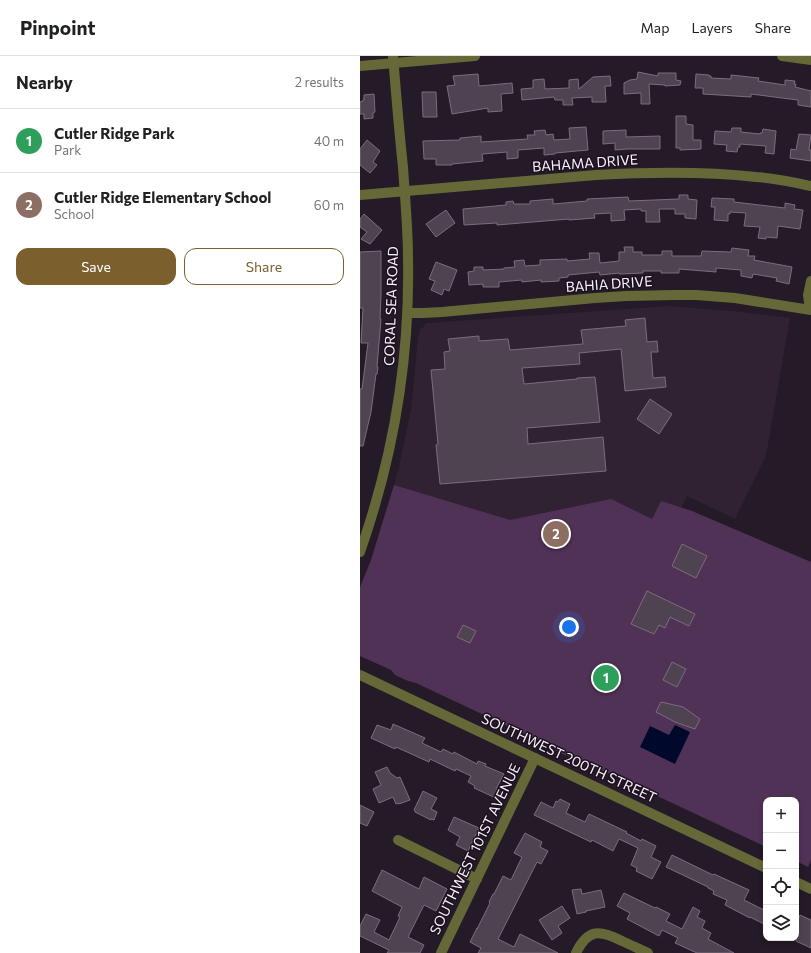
<!DOCTYPE html>
<html lang="en">
<head>
<meta charset="utf-8">
<style>
  :root { --surface:#fff; --page:#f6f6f6; --text:#202124; --muted:#757577; --line:#e0e0e0; --accent:#7b5f2d }
  body { margin:0; font-family:Commissioner,sans-serif; background:var(--page); color:var(--text) }
  .controls { position:absolute; right:12px; bottom:12px; display:grid; overflow:hidden; border-radius:8px; box-shadow:0 2px 6px #0003 }
  .controls button { width:36px; height:36px; display:grid; place-items:center; padding:0; border:0; border-bottom:1px solid var(--line); background:var(--surface); color:var(--text); font:20px sans-serif }
  .you { position:absolute; left:209px; top:571px; width:14px; height:14px; margin:-10px; border:3px solid #fff; border-radius:50%; background:#1a73e8; box-shadow:0 0 0 6px #1a73e833 }
  .badge { display:grid; place-items:center; width:26px; height:26px; border-radius:50%; background:var(--accent); color:#fff; font-size:13px; font-weight:700 }
  .pin { position:absolute; translate:-50% -50%; border:2px solid #fff; box-shadow:0 1px 4px #0006 }
  .list { margin:0; padding:0; list-style:none }
  h2 { display:flex; justify-content:space-between; align-items:center; height:52px; margin:0; padding:0 16px; font-size:17px }
  h2 small { font-size:13px; font-weight:400; color:var(--muted) }
  .list li { display:grid; grid-template-columns:26px 1fr auto; gap:12px; align-items:center; box-sizing:border-box; height:64px; padding:0 16px; border-top:1px solid var(--line) }
  .list b { display:block; font-size:15px; white-space:nowrap }
  .list p { margin:0; font-size:13px; white-space:nowrap; color:var(--muted) }
  .list em { font-size:13px; font-style:normal; color:var(--muted) }
  .actions { display:flex; gap:8px; padding:12px 16px }
  .actions a { flex:1; padding:9px 0; border:1px solid var(--accent); border-radius:12px; text-align:center; font-size:14px; color:var(--accent) }
  .actions .main { background:var(--accent); color:#fff }
  .icon { flex:none; width:22px; height:22px; fill:none; stroke:currentColor; stroke-width:2; stroke-linecap:round; stroke-linejoin:round }
  .map { position:relative; flex:none; width:451px; height:897px; overflow:hidden }
  header { display:flex; align-items:center; gap:24px; box-sizing:border-box; height:56px; padding:0 20px; background:var(--surface); border-bottom:1px solid var(--line) }
  header strong { font-size:19px }
  nav { display:flex; gap:22px; margin-inline-start:auto; font-size:14px }
  main { display:flex }
  aside { flex:1; background:var(--surface) }
  .map>svg:first-child { display:block }
  .built { fill:#302133 }
  .green { fill:#513257 }
  .water { fill:#00092b }
  .building { fill:#4f4351; stroke:#7b6d7d }
  .lines { fill:none; stroke-linecap:round; stroke-linejoin:round }
  .minor { stroke:#676838; stroke-width:10 }
  .labels { text-anchor:middle; stroke-width:3; stroke-linejoin:round; paint-order:stroke }
  .street-label { font-size:14px; fill:#f9f1fa; stroke:#1c111e }
</style>
</head>
<body>
<header>
<strong>Pinpoint</strong>
<nav><a>Map</a><a>Layers</a><a>Share</a></nav>
</header>
<main>
<aside>
<h2>Nearby<small>2 results</small></h2>
<ul class="list">
<li><span class="badge" style="background:#2e9e5b">1</span><div><b>Cutler Ridge Park</b><p>Park</p></div><em>40 m</em></li>
<li><span class="badge" style="background:#8d6e63">2</span><div><b>Cutler Ridge Elementary School</b><p>School</p></div><em>60 m</em></li>
</ul>
<div class="actions"><a class="main">Save</a><a>Share</a></div>
</aside>
<div class="map">
<svg width="451" height="897" viewBox="0 0 451 897">
  <rect width="100%" height="100%" fill="#251a27"/>
  <polygon class="built" points="309,250 372,255 430,262 406,400 375,463 327,440 204,695 24,463 38,415 51,353 58,282 60,274 67,267"/>
  <polygon class="green" points="34,429 150,464 251,443 292,463 301,445 332,455 451,506 451,804 448,811 436,805 436,744 406,744 406,791 248,717 200,697 190,690 56,627 48,625 35,619 31,614 0,600 0,531 11,504"/>
  <polygon class="water" points="315,669 330,676 315,708 280,691 290,670 309,679"/>
  <g class="building">
    <polygon points="278,16 298,20 298,17 316,17 316,24 321,25 320,29 305,30 305,29 289,28 290,48 281,48 281,37 264,38 264,27 270,24 277,23"/>
    <polygon points="118,18 119,30 152,27 153,37 141,38 142,55 128,56 128,52 92,58 87,30 95,29 93,20"/>
    <polygon points="336,18 349,19 349,20 351,20 351,22 371,23 371,19 399,22 398,25 425,29 425,24 435,25 434,28 436,28 435,31 451,35 451,51 438,49 438,44 422,42 391,38 391,41 343,38 343,32 335,32"/>
    <polygon points="250,20 251,30 245,30 246,46 232,46 232,41 212,42 213,49 203,49 203,44 195,44 194,41 162,44 161,33 173,32 173,24 184,23 185,33 209,32 209,24 218,23 219,33 233,21"/>
    <polygon points="62,36 76,36 77,61 63,61"/>
    <polygon points="14,38 15,56 13,57 13,62 4,63 4,58 0,58 0,46 3,45 3,44 4,44 4,39"/>
    <polygon points="316,60 326,60 326,68 333,69 333,84 341,84 341,93 320,94 320,92 316,92"/>
    <polygon points="226,71 228,94 195,97 195,98 184,99 184,92 158,94 158,102 147,103 147,96 122,98 123,105 92,108 92,109 76,109 76,103 64,103 63,85 100,84 100,82 121,80 121,86 168,83 167,79 175,79 174,75 185,74 186,79 193,78 194,84 210,83 209,72"/>
    <polygon points="372,72 381,72 381,76 400,78 400,77 402,77 403,73 416,75 414,98 405,97 406,90 380,88 380,91 378,91 377,96 366,95 367,89 354,88 355,75 371,76"/>
    <polygon points="266,74 266,81 300,80 300,93 267,93 255,94 255,87 243,88 243,75"/>
    <polygon points="439,78 451,79 449,94 451,94 451,105 430,102 431,93 436,94"/>
    <polygon points="7,84 20,95 13,106 17,109 10,117 0,109 0,93"/>
    <polygon points="319,139 328,139 328,143 337,144 336,163 325,162 325,158 315,158 315,153 299,153 300,166 286,166 286,155 281,155 281,153 264,154 265,164 251,165 251,157 234,158 235,162 209,164 209,163 137,169 137,167 104,169 103,153 146,149 146,146 153,145 154,148 170,148 170,145 193,143 193,148 227,145 227,143 268,141 269,145 319,143"/>
    <polygon points="352,142 374,143 374,146 425,152 425,147 435,149 434,153 443,154 440,173 418,170 417,182 406,181 406,183 398,182 400,171 384,170 386,157 370,156 370,158 368,158 368,165 354,164 355,151 351,151"/>
    <polygon points="86,154 95,167 76,181 66,168"/>
    <polygon points="4,158 22,174 10,188 1,183 7,176 0,171 0,163"/>
    <polygon points="264,191 273,191 273,196 282,196 282,199 302,199 302,195 312,195 312,200 341,200 342,195 371,196 372,192 389,194 388,200 395,200 394,204 432,211 429,228 416,225 417,222 393,218 392,222 381,220 381,214 356,212 356,216 319,213 319,217 301,217 301,215 283,215 283,217 259,218 259,217 240,219 239,216 208,219 208,221 199,222 199,225 181,226 181,224 162,226 162,224 139,226 139,231 123,231 123,228 109,229 108,216 114,215 114,211 123,211 123,214 144,213 144,212 155,211 154,205 164,204 165,210 180,209 180,204 207,203 207,205 230,203 229,197 239,197 240,207 259,205 259,196 265,196"/>
    <polygon points="21,195 21,238 20,263 21,263 17,311 18,311 17,318 16,318 11,356 3,390 0,390 0,333 2,333 8,287 1,287 3,252 0,252 0,196"/>
    <polygon points="76,206 97,214 89,235 84,233 82,239 71,234 75,225 69,223"/>
    <polygon points="285,262 287,286 297,285 298,296 291,296 293,322 305,321 306,331 265,335 261,293 219,297 220,308 162,312 164,328 217,323 217,322 235,321 240,366 167,372 168,388 243,381 246,415 80,428 76,389 78,388 71,314 85,313 84,296 90,295 88,283 119,280 119,285 148,283 150,294 223,288 221,274 266,270 265,264"/>
    <polygon points="290,343 312,358 299,378 277,363"/>
    <polygon points="322,488 347,500 336,522 312,510"/>
    <polygon points="287,535 335,558 329,570 310,561 305,572 299,569 294,578 271,568"/>
    <polygon points="103,569 116,575 110,587 97,581"/>
    <polygon points="312,606 326,613 317,631 303,624"/>
    <polygon points="301,646 323,651 340,663 335,673 315,666 296,656"/>
    <polygon points="33,668 65,682 62,687 81,696 83,693 93,698 94,696 117,708 118,705 126,708 125,710 144,718 136,733 141,736 138,743 114,732 115,730 108,726 111,720 96,713 95,715 70,703 69,706 36,691 35,693 11,682 17,669 31,674"/>
    <polygon points="27,711 30,717 37,722 40,721 50,744 39,748 39,747 36,748 33,741 19,747 13,733 21,729 15,716"/>
    <polygon points="63,735 77,742 71,753 77,756 74,764 71,763 71,764 55,756 55,755 54,754"/>
    <polygon points="200,743 210,748 206,757 225,766 229,758 267,776 266,777 281,785 282,783 296,790 291,801 301,806 292,823 276,815 277,812 271,809 278,792 259,783 253,795 232,784 231,786 174,759 181,746 193,752 196,745 198,746"/>
    <polygon points="0,749 14,756 7,770 0,767"/>
    <polygon points="94,761 119,772 108,795 96,789 100,781 88,774"/>
    <polygon points="165,777 182,786 180,791 188,795 181,808 177,806 138,883 154,891 160,878 198,897 118,897 121,892 110,886 117,872 117,873 130,847 129,846 133,838 134,838 143,820 151,824 162,801 154,797"/>
    <polygon points="312,799 353,819 354,818 389,834 384,844 406,855 406,869 390,861 390,862 365,849 367,844 353,838 354,835 348,832 348,831 306,811"/>
    <polygon points="22,814 59,833 64,821 87,833 76,855 64,849 48,881 64,889 60,897 27,897 29,894 0,880 0,870 6,858 20,864 14,876 29,884 40,861 38,860 42,851 12,835"/>
    <polygon points="221,833 222,838 241,834 245,851 226,855 226,856 217,858 212,834"/>
    <polygon points="264,837 295,852 296,851 310,858 306,865 322,873 333,851 340,855 337,861 345,865 342,872 351,877 348,883 374,897 337,897 315,887 318,882 302,874 299,880 267,863 270,857 257,850"/>
    <polygon points="202,850 210,862 198,870 202,877 192,884 179,864"/>
    <polygon points="440,859 451,864 451,892 436,885 436,869"/>
  </g>
  <g class="lines">
    <g class="minor">
      <polyline points="422,0 451,4"/>
      <polyline points="0,10 115,0"/>
      <path d="M0,139l236,-20c54,-3 107,-4 160,2 19,1 37,5 55,9"/>
      <polyline points="450,253 448,239 451,225"/>
      <polyline points="48,257 63,257 82,256 235,242 266,240 314,239 336,239 375,242 451,254"/>
      <path d="M0,496c33,-94 50,-194 48,-294 0,-30 -3,-60 -5,-91 -4,-37 -7,-74 -10,-111"/>
      <polyline points="0,619 406,812"/>
      <polyline points="38,784 117,823"/>
      <polyline points="436,826 451,833"/>
      <polyline points="81,897 175,702"/>
      <path d="M216,897c12,-25 24,-23 46,-12 9,4 17,8 26,12"/>
    </g>
  </g>
  <g class="labels">
    <g class="street-label">
      <text transform="translate(225 107) rotate(-4)" y="5">BAHAMA DRIVE</text>
      <text transform="translate(249 228) rotate(-4)" y="5">BAHIA DRIVE</text>
      <text transform="translate(31 250) rotate(-88)" y="5">CORAL SEA ROAD</text>
      <text transform="translate(209 702) rotate(25)" y="5">SOUTHWEST 200TH STREET</text>
      <text transform="translate(115 793) rotate(-64)" y="5">SOUTHWEST 101ST AVENUE</text>
    </g>
  </g>
</svg>
<div class="controls">
<button>+</button>
<button>−</button>
<button><svg class="icon" aria-label="locate" viewBox="0 0 24 24"><circle cx="12" cy="12" r="6"/><path d="M12 2v4M12 18v4M2 12h4M18 12h4"/></svg></button>
<button><svg class="icon" aria-label="layers" viewBox="0 0 24 24"><path d="M12 4l9 5-9 5-9-5zM3 14l9 5 9-5"/></svg></button>
</div>
<div class="you"></div>
<div class="pin badge" style="left:246px;top:622px;background:#2e9e5b">1</div>
<div class="pin badge" style="left:196px;top:478px;background:#8d6e63">2</div>
</div>
</main>
</body>
</html>
